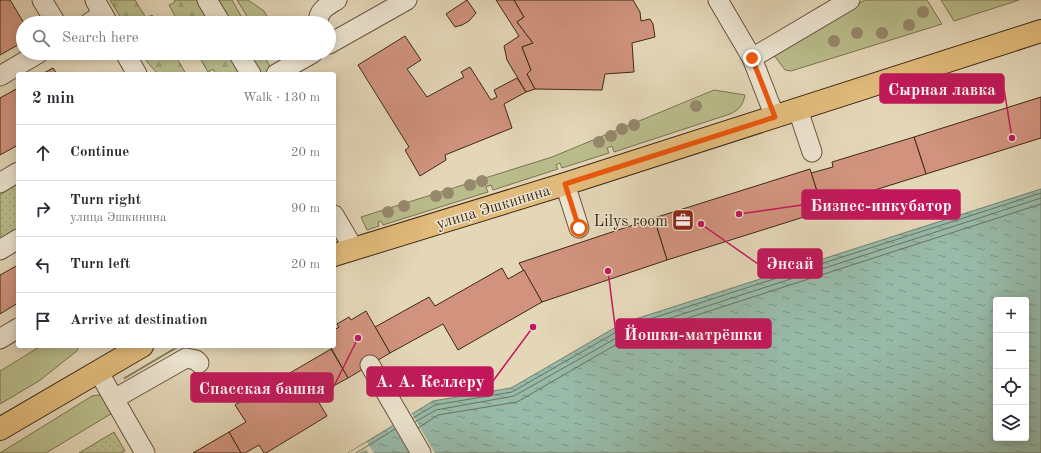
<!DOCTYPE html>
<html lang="en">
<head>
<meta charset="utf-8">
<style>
  :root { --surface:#fff; --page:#f7f7f7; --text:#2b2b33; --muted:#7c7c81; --line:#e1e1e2 }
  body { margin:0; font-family:"Old Standard TT",serif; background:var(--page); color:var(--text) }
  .controls { position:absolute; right:12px; bottom:12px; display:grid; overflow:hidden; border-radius:4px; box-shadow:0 2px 10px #0003 }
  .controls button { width:36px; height:36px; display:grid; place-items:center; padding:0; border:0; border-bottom:1px solid var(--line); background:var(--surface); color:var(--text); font:20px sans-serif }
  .stop { position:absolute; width:12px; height:12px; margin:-9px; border:3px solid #ea580c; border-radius:50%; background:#fff }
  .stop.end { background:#ea580c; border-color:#fff; box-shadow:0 1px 4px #0008 }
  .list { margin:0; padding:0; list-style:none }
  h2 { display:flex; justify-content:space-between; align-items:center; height:52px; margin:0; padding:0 16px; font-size:17px }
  h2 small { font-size:13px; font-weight:400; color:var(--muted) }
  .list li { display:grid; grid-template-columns:26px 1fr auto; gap:12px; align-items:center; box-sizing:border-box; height:56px; padding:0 16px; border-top:1px solid var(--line) }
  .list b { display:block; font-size:15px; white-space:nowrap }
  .list p { margin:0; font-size:13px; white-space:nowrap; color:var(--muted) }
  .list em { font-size:13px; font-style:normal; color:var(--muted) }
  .icon { flex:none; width:22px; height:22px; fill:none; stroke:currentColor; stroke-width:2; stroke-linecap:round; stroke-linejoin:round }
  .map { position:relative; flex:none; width:1041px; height:453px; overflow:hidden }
  .search { position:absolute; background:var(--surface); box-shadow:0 2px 10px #0003; left:16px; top:16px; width:320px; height:44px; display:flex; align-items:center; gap:10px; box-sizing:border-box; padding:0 14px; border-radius:22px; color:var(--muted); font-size:15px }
  .panel { position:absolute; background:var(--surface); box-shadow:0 2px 10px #0003; left:16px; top:72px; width:320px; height:276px; border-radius:4px }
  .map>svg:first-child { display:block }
  .grass { fill:#b9bd8b; stroke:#7c7350 }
  .forest { fill:url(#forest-firs); stroke:#7c7350 }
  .park { fill:url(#park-dots); stroke:#7c7350 }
  .water { fill:url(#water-ripples); stroke:#73806e; fill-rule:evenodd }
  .pier { fill:#e4d7b8 }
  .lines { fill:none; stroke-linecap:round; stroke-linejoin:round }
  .shore { stroke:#6a725f; stroke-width:1 }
  .building { fill:#d1937e; stroke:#3e2915 }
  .minor-casing { stroke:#68543e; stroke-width:21 }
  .major-casing { stroke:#3e2915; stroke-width:24 }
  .minor { stroke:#ede5d1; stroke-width:19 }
  .major { stroke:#e2bc7c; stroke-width:22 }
  .tree { fill:#96886c }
  .route { stroke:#ea580c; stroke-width:5 }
  .labels { text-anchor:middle; stroke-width:3; stroke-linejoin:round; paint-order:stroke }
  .street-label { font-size:16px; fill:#3e2915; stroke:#ede5d1 }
  .poi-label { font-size:16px; fill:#3e2915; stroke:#ede5d1; text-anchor:end }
  .leader { fill:none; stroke:#c2185b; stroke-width:1.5 }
  .callout-dot { fill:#c2185b; stroke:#ede5d1; stroke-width:1.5 }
  .callout { fill:#c2185b; stroke:#c2185b; stroke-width:1.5 }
  .callout-label { font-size:17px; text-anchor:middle; font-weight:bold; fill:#fff }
</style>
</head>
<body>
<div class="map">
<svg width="1041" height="453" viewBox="0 0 1041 453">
  <defs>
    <pattern id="forest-firs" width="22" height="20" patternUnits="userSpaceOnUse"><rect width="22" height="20" fill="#b9bd8b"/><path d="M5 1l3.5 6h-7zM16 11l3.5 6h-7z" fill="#a0a277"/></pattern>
    <pattern id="park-dots" width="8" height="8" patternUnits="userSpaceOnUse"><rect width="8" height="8" fill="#b9bd8b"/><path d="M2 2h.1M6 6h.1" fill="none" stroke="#a0a277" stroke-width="1.8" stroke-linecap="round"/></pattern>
    <pattern id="water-ripples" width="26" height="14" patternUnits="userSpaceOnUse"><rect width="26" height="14" fill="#97baa9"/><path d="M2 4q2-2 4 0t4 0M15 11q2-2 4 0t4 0" fill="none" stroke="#7d9788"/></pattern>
  </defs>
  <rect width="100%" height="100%" fill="#e4d7b8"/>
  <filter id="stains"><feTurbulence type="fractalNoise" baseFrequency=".005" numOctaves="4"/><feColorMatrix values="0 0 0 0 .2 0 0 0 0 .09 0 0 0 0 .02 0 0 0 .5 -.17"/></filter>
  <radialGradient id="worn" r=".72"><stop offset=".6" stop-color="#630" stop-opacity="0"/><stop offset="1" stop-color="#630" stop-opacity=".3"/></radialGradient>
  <g class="grass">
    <polygon points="214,0 232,0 245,23 227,23"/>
    <polygon points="237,0 248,0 264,11 271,23 251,23"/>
    <polygon points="865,0 927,0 942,24 791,71 785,70 774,55"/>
    <polygon points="941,0 1019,0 954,21"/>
    <polygon points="245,53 262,53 274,73 257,74"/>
    <path d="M714,90l31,5c-2,10 -6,15 -15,19l-116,38 -2,-6 -5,2 2,5 -47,15 -2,-5 -4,2 2,4 -65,21 -2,-5 -5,2 2,5 -105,33 -2,-4 -3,1 1,4 -12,4 -6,-13 191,-60z"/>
    <polygon points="41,346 76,346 78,350 39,381 0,404 0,371"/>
    <polygon points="178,346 180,346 124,379 124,378"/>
    <polygon points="99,395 104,396 114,412 46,453 0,453 92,396"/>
  </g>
  <g class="forest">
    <polygon points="110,0 135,0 146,18 152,15 156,23 124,23"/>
    <polygon points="174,0 197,0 210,23 179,23 169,5 175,2"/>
    <polygon points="142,53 174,53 186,74 158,74 148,63"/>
    <polygon points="197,53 228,53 240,74 216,74 213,69 208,72"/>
  </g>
  <g class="park">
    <polygon points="18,181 18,229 0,240 0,191"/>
    <polygon points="114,432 125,451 121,453 79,453"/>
  </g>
  <path class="water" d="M1041,189v264h-693l85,-52 78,-13 112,-65zM996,300h30v138h-30z"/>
  <g class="pier">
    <polygon points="411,412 435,453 409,453 392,424"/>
    <polygon points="367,442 374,453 368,453 366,449 359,453 348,453"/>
  </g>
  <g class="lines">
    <g class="shore">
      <polyline points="413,418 435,405 512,392 625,327 1041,193"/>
      <polyline points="415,422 436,410 514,396 627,332 1041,198"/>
      <polyline points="418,428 438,415 517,402 629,337 1041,204"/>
      <polyline points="356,453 395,429"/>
    </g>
  </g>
  <g class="building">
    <polygon points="0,0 10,0 24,23 23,42 0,55"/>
    <polygon points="467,0 476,13 469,21 462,25 455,27 446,14"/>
    <polygon points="496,0 514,0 524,17 517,22 533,43 522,47 531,70 527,74 535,89 526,92 507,60 504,46 519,36"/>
    <polygon points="514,0 633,0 640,12 641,21 650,19 653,24 655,37 632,43 634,72 605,74 602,90 535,89 527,74 531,70 522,47 533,43 517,22 524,17"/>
    <polygon points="405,36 421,60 407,69 427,97 464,77 461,72 470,67 491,100 497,97 494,90 517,78 526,92 504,104 512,128 445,155 446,160 420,176 405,150 409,147 358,65"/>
    <polygon points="53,68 57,74 42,74"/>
    <polygon points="18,88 18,145 0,155 0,98"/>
    <polygon points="1041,97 1041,138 926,174 914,137"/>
    <polygon points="914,137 926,174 843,200 842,197 821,203 811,173 833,167 832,162"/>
    <polygon points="810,169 823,211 667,260 654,218"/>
    <polygon points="654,218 667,260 542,302 519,263"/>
    <polygon points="18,265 18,303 0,314 0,275"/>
    <polygon points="502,268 508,279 524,270 542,302 458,350 443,324 390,353 375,327 429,297 435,306"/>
    <polygon points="366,311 390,353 348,378 330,346 334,346 334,330 339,327 337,324 349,317 351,320"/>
    <polygon points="331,349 348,378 315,396 327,416 266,453 264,453 259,445 245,453 241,453 229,432 246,422 235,405"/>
    <polygon points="229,432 241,453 193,453"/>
  </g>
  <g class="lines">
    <g class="minor-casing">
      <g id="minor">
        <polyline points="42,0 56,23"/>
        <polyline points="95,0 108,23"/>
        <polyline points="207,0 221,23"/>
        <polyline points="718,0 752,58 775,117"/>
        <polyline points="89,23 103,14"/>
        <path d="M318,23c0,-13 9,-17 19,-23"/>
        <polyline points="329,44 407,0"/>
        <polyline points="125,53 137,74"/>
        <polyline points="238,53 251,74"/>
        <polyline points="752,58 850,0"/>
        <polyline points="276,74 313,53"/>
        <polyline points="0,76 39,53"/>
        <polyline points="798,110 812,152"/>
        <polyline points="0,183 18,172"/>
        <polyline points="565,184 579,228"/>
        <polyline points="334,215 354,249"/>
        <polyline points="0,250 18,239"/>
        <polyline points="0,339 18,328"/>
        <polyline points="370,365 421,453"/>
        <polyline points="98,371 145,453"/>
        <polyline points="114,399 186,358 196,360 199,363"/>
      </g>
    </g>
    <g class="major-casing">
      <g id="major">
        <polyline points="334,255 565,184 1041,31"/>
        <polyline points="0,429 142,346"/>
      </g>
    </g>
    <use href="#minor" class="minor"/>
    <use href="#major" class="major"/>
  </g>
  <g class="tree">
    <circle cx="923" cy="12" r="6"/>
    <circle cx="909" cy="25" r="6"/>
    <circle cx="857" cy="33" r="6"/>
    <circle cx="882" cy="33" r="6"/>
    <circle cx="834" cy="41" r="6"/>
    <circle cx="696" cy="106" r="6"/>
    <circle cx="634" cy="125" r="6"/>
    <circle cx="622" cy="129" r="6"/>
    <circle cx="611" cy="136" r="6"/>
    <circle cx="599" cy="142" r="6"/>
    <circle cx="482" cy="181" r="6"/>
    <circle cx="470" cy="185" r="6"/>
    <circle cx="448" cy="193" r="6"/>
    <circle cx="436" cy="196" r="6"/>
    <circle cx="404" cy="206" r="6"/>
    <circle cx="388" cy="212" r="6"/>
  </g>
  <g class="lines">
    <polyline class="route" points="579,228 565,184 775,117 752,58"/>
  </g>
  <defs>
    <g id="office-square" transform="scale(1.15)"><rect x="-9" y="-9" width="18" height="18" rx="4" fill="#8f2418" stroke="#ede5d1"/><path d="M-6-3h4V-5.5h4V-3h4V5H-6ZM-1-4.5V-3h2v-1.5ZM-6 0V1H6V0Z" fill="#fff"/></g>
  </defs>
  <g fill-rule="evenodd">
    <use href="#office-square" x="683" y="220"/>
  </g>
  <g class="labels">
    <g class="street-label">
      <text transform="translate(493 206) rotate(-17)" y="6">улица Эшкинина</text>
    </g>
    <g class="poi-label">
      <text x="668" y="226">Lilys room</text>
    </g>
  </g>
  <path class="leader" d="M1012 138L1004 89M739 214L802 205M701 224L758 264M608 271L616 334M533 327L493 381M358 338L333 388"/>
  <g class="callout-dot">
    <circle cx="1012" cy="138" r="4"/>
    <circle cx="739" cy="214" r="4"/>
    <circle cx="701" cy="224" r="4"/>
    <circle cx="608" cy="271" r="4"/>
    <circle cx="533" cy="327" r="4"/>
    <circle cx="358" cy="338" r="4"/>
  </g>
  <g class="callout">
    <rect x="880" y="74" width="124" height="29" rx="4"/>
    <rect x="802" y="190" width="158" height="29" rx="4"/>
    <rect x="758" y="249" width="64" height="29" rx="4"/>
    <rect x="616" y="319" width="155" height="29" rx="4"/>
    <rect x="367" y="367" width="126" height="29" rx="4"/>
    <rect x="191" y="373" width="142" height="29" rx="4"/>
  </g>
  <g class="callout-label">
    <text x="942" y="95">Сырная лавка</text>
    <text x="881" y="211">Бизнес-инкубатор</text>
    <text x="790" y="269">Энсай</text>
    <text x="693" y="340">Йошки-матрёшки</text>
    <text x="430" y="387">А. А. Келлеру</text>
    <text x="262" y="394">Спасская башня</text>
  </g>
  <rect width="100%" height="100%" filter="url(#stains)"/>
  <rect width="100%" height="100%" fill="url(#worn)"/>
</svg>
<div class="controls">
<button>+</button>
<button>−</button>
<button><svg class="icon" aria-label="locate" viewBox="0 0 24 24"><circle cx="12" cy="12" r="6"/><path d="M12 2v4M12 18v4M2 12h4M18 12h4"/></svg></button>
<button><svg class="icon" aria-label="layers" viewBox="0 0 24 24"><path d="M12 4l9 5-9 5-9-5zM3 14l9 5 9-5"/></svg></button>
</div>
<div class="stop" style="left:579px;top:228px"></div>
<div class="stop end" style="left:752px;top:58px"></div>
<div class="search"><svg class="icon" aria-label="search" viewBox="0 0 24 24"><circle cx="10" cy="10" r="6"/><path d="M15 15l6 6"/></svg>Search here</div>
<section class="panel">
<h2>2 min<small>Walk · 130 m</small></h2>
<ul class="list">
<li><svg class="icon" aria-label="ahead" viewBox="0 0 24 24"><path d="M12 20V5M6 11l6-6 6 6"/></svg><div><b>Continue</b></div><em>20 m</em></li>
<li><svg class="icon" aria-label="right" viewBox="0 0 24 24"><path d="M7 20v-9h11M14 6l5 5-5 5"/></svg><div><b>Turn right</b><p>улица Эшкинина</p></div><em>90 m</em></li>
<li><svg class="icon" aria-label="left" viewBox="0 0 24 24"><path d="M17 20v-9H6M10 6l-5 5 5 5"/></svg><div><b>Turn left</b></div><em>20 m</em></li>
<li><svg class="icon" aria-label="arrive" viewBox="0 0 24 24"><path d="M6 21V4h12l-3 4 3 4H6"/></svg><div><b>Arrive at destination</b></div></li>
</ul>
</section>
</div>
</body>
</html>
